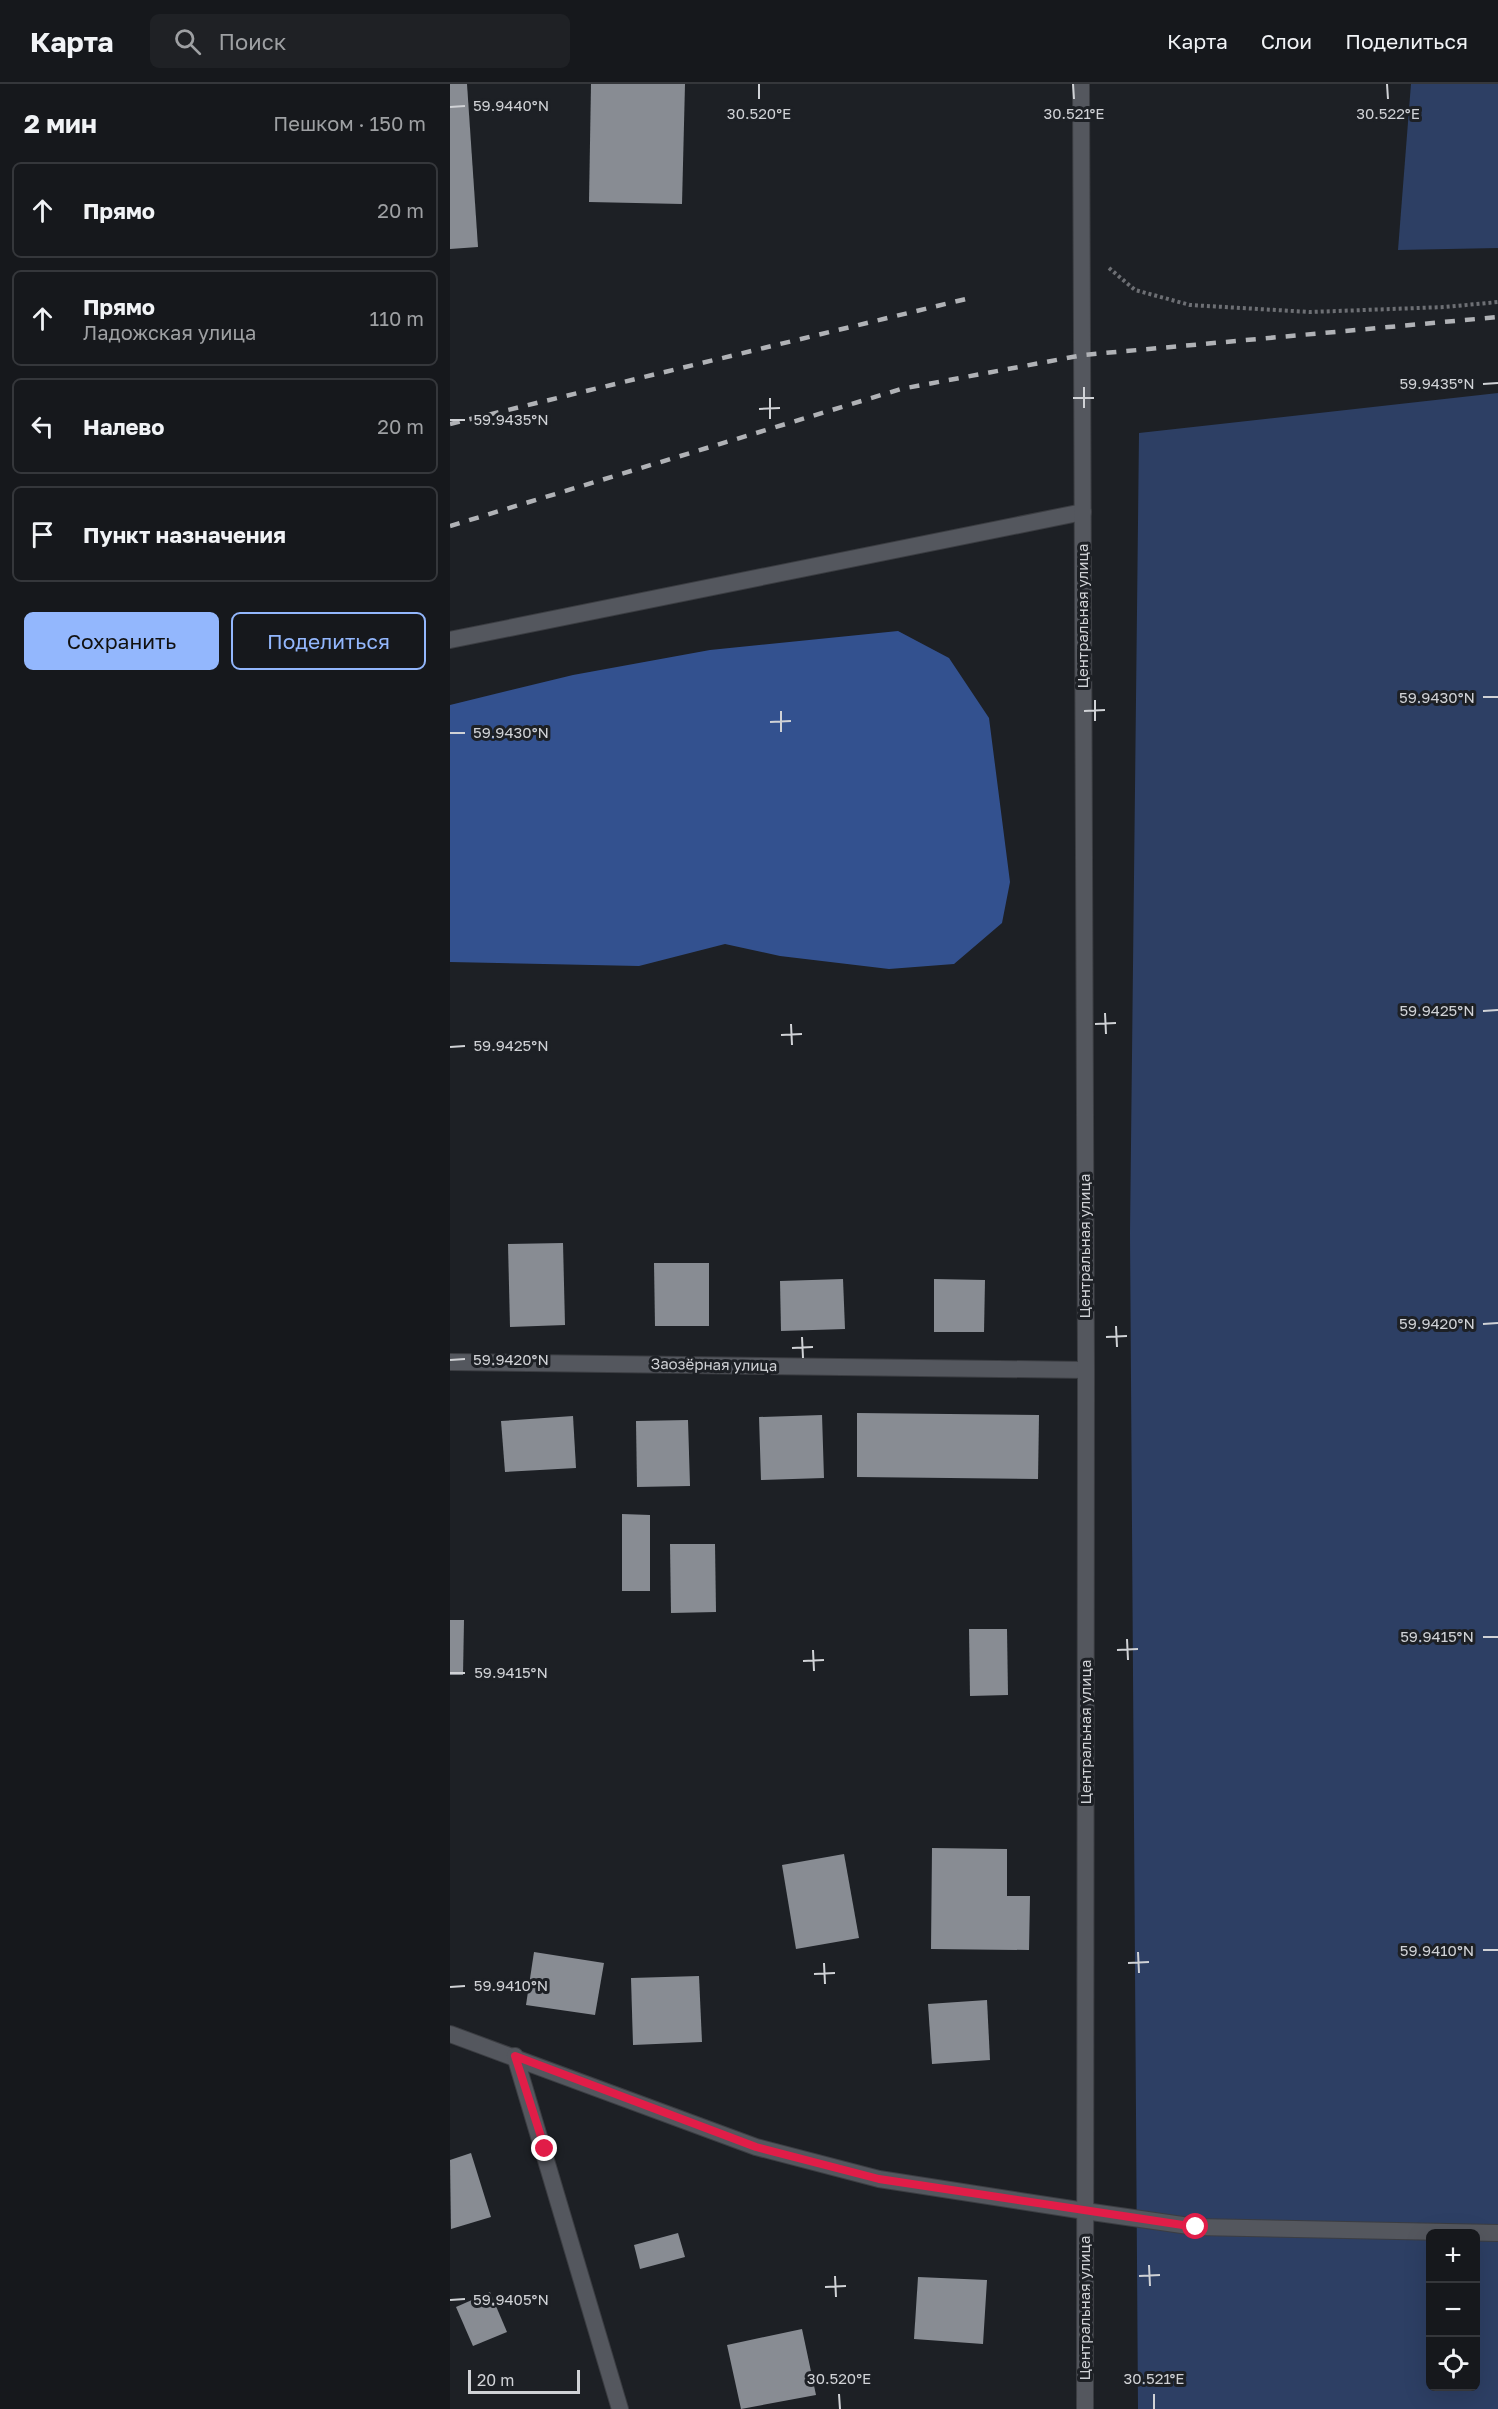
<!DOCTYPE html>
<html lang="ru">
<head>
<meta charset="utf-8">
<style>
  :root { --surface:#16181c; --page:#1f2125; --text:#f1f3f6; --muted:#9ea0a3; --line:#35373b; --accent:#93b7fd }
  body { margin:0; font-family:"Golos Text",sans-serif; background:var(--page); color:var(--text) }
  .controls { position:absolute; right:18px; bottom:18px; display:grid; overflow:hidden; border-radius:9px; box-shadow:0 6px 24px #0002 }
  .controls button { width:54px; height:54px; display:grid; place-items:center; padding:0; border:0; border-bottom:2px solid var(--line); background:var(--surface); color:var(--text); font:30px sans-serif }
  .scale { position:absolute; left:18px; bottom:15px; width:112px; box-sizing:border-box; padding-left:6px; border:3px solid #d0d2d6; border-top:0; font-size:16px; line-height:21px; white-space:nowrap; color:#d0d2d6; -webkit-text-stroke:4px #1d2025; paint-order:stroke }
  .stop { position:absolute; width:18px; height:18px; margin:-14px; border:4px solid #e11d48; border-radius:50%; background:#fff }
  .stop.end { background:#e11d48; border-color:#fff; box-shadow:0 2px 6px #0008 }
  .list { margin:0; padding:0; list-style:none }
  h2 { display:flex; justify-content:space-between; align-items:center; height:78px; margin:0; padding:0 24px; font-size:26px }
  h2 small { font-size:20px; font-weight:400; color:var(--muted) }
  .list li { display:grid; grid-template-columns:39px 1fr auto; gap:18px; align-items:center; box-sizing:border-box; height:96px; margin:0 12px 12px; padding:0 12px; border:2px solid var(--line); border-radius:9px }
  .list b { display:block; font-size:22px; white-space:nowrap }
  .list p { margin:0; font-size:20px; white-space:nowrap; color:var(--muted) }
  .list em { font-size:20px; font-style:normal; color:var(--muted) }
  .actions { display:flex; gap:12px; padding:18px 24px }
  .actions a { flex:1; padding:14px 0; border:2px solid var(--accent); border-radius:9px; text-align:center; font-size:21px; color:var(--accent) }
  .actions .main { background:var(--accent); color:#111 }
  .icon { flex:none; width:33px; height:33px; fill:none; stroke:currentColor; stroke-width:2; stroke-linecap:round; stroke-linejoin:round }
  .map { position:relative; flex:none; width:1048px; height:2325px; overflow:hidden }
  header { display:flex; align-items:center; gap:36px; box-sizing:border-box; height:84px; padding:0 30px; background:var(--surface); border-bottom:2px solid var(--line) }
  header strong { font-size:28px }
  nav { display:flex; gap:33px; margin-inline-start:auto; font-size:21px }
  .search { width:420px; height:54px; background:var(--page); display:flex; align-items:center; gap:15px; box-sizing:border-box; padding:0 21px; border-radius:9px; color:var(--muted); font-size:22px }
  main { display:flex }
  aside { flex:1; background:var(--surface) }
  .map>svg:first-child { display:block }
  .green { fill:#2d3f64; fill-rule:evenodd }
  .water { fill:#33518f }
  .building { fill:#888c93 }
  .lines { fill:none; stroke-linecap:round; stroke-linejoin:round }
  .service-casing { stroke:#3b3d42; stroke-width:18 }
  .minor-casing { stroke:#3b3d42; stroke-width:18 }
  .tertiary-casing { stroke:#3b3d42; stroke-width:18 }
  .path { stroke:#6d6f74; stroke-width:4; stroke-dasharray:3 3; stroke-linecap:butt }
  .service { stroke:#54575e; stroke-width:16 }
  .minor { stroke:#54575e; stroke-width:16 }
  .tertiary { stroke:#54575e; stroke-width:16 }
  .rail { stroke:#b0b2b6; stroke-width:4.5; stroke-dasharray:10 10; stroke-linecap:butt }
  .route { stroke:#e11d48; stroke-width:8 }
  .ticks { fill:none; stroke:#d0d2d6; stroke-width:2 }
  .labels { text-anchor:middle; stroke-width:6; stroke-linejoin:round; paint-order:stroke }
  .street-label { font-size:15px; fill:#d0d2d6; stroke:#1d2025 }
  .ticks-label { font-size:15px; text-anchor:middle; fill:#d0d2d6; stroke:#1d2025; stroke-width:6; stroke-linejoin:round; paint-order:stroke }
</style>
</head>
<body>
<header>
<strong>Карта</strong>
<div class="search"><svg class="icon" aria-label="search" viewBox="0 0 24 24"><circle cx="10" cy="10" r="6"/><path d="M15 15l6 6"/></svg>Поиск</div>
<nav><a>Карта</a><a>Слои</a><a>Поделиться</a></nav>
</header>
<main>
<aside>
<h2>2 мин<small>Пешком · 150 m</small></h2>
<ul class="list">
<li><svg class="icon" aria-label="ahead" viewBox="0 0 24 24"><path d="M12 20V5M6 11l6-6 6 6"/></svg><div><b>Прямо</b></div><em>20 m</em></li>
<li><svg class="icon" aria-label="ahead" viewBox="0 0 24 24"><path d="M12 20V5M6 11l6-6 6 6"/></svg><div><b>Прямо</b><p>Ладожская улица</p></div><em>110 m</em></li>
<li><svg class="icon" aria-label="left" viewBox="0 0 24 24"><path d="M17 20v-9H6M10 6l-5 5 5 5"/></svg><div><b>Налево</b></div><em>20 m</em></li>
<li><svg class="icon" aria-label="arrive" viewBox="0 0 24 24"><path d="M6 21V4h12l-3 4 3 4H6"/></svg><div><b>Пункт назначения</b></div></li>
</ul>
<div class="actions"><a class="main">Сохранить</a><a>Поделиться</a></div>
</aside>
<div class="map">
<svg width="1048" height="2325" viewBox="0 0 1048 2325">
  <rect width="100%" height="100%" fill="#1d2025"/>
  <g class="green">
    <polygon points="961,0 1048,0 1048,164 948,166"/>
    <path d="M1048,309v2016h-360l-8,-1176 9,-800zM980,2150h46v152h-46z"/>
  </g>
  <polygon class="water" points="448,547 499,574 539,634 560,798 552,839 504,880 439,885 330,872 275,860 189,882 0,878 0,621 123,591 260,566"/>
  <g class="building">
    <polygon points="0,0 17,0 28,163 0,165"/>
    <polygon points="141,0 235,0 232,120 139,118"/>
    <polygon points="113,1159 115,1241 60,1243 58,1160"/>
    <polygon points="204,1179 259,1179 259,1242 205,1242"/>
    <polygon points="393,1195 395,1245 331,1247 330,1197"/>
    <polygon points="484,1195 535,1196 534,1248 484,1248"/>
    <polygon points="407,1329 589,1331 588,1395 407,1393"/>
    <polygon points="372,1331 374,1394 311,1396 309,1333"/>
    <polygon points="123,1332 126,1384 55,1388 51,1337"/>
    <polygon points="238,1336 240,1402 187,1403 186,1337"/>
    <polygon points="172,1430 200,1431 200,1507 172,1507"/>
    <polygon points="220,1460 265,1460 266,1528 221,1529"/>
    <polygon points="0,1536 14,1536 13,1591 0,1591"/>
    <polygon points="519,1545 557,1545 558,1611 520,1612"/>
    <polygon points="482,1764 557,1765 557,1812 580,1812 579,1866 481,1865"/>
    <polygon points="394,1770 409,1854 346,1865 332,1781"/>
    <polygon points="84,1868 154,1879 145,1931 76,1921"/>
    <polygon points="249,1892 252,1958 183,1961 181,1894"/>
    <polygon points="537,1916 540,1976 482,1980 478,1920"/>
    <polygon points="21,2069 41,2133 1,2145 0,2076"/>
    <polygon points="228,2149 235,2173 190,2185 184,2161"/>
    <polygon points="468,2193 537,2196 533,2260 464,2255"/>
    <polygon points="40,2208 57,2248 23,2262 6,2223"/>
    <polygon points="352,2245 366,2311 291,2325 277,2261"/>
  </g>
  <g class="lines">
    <g class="service-casing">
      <g id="service">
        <polyline points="0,556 633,428"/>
        <polyline points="635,2127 746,2143 1048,2149"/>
      </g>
    </g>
    <g class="minor-casing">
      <g id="minor">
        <polyline points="0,1278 636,1286"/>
        <polyline points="0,1950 306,2063 429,2095 635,2127"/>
        <polyline points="65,1972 170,2325"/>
      </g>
    </g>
    <g class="tertiary-casing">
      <polyline id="tertiary" points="631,0 636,1286 635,2325"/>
    </g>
    <polyline class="path" points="659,184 685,206 740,221 860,228 995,223 1048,218"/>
    <use href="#service" class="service"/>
    <use href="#minor" class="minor"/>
    <use href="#tertiary" class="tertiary"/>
    <g class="rail">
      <polyline points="0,340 520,214"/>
      <polyline points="0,442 451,305 633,271 1048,233"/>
    </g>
  </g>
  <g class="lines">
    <polyline class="route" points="95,2065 65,1972 306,2063 429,2095 746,2143"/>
  </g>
  <path class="ticks" d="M309,0v15M623,0l1,15M937,0l1,15M0,23l15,-1M1033,300l15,-1M634,303v21M320,314v21M623,314h21M309,325l21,-1M0,336h15M1033,613h15M645,616v21M331,627v21M634,627l21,-1M320,638l21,-1M0,649h15M1033,927l15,-1M655,929l1,21M341,940l1,21M645,940l21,-1M331,951l21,-1M0,963l15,-1M1033,1240l15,-1M666,1242l1,21M352,1253l1,21M656,1253l21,-1M342,1264l21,-1M0,1276l15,-1M1033,1553h15M677,1555l1,21M363,1566l1,21M667,1566l21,-1M353,1577l21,-1M0,1589h15M1033,1866h15M688,1868l1,21M374,1879l1,21M678,1879l21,-1M364,1890l21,-1M0,1903l15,-1M699,2181l1,21M385,2192l1,21M689,2192l21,-1M375,2203l21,-1M0,2216l15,-1M389,2310l1,15M704,2310v15"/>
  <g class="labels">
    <g class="street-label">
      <text transform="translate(633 532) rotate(-90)" y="5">Центральная улица</text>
      <text transform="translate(635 1162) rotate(-90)" y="5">Центральная улица</text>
      <text transform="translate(264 1281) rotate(1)" y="5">Заозёрная улица</text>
      <text transform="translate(636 1648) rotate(-90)" y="5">Центральная улица</text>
      <text transform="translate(635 2224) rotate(-90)" y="5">Центральная улица</text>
    </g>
  </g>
  <g class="ticks-label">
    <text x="61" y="27">59.9440°N</text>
    <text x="309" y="35">30.520°E</text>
    <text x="624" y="35">30.521°E</text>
    <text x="938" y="35">30.522°E</text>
    <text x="987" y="305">59.9435°N</text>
    <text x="61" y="341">59.9435°N</text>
    <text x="987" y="619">59.9430°N</text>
    <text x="61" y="654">59.9430°N</text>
    <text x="987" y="932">59.9425°N</text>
    <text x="61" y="967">59.9425°N</text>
    <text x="987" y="1245">59.9420°N</text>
    <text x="61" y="1281">59.9420°N</text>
    <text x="987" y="1558">59.9415°N</text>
    <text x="61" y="1594">59.9415°N</text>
    <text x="987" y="1872">59.9410°N</text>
    <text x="61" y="1907">59.9410°N</text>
    <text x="61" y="2221">59.9405°N</text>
    <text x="389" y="2300">30.520°E</text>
    <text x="704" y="2300">30.521°E</text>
  </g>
</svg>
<div class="controls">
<button>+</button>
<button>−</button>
<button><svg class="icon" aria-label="locate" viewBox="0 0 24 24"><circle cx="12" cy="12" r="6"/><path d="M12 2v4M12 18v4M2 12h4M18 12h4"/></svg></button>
</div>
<div class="scale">20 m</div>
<div class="stop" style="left:746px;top:2143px"></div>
<div class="stop end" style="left:95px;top:2065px"></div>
</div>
</main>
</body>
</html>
